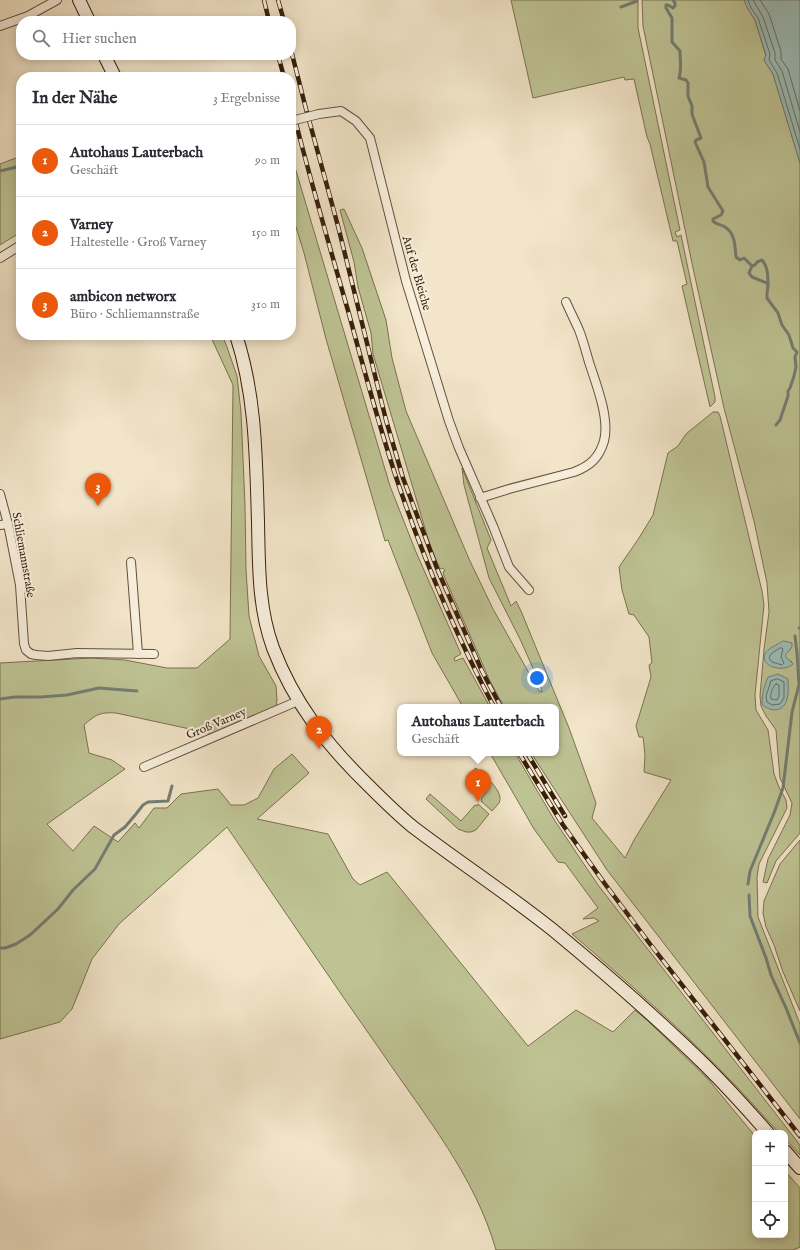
<!DOCTYPE html>
<html lang="de">
<head>
<meta charset="utf-8">
<style>
  :root { --surface:#fff; --page:#f7f7f7; --text:#2b2b33; --muted:#7c7c81; --line:#e1e1e2; --accent:#ea580c }
  body { margin:0; font-family:"IM FELL English",serif; background:var(--page); color:var(--text) }
  .controls { position:absolute; right:12px; bottom:12px; display:grid; overflow:hidden; border-radius:8px; box-shadow:0 2px 10px #0003 }
  .controls button { width:36px; height:36px; display:grid; place-items:center; padding:0; border:0; border-bottom:1px solid var(--line); background:var(--surface); color:var(--text); font:20px sans-serif }
  .you { position:absolute; left:537px; top:678px; width:14px; height:14px; margin:-10px; border:3px solid #fff; border-radius:50%; background:#1a73e8; box-shadow:0 0 0 6px #1a73e833 }
  .badge { display:grid; place-items:center; width:26px; height:26px; border-radius:50%; background:var(--accent); color:#fff; font-size:13px; font-weight:700 }
  .pin { position:absolute; translate:-50% -33px; filter:drop-shadow(0 1px 2px #0008) }
  .pin::after { content:''; position:absolute; top:21px; width:14px; height:12px; background:inherit; clip-path:polygon(0 0,100% 0,50% 100%) }
  .popup { position:absolute; left:397px; top:704px; width:162px; height:52px; box-sizing:border-box; display:grid; place-content:center; border-radius:8px; background:var(--surface); filter:drop-shadow(0 1px 3px #0005); font-size:13px; white-space:nowrap; color:var(--muted) }
  .popup b { font-size:15px; color:var(--text) }
  .popup::after { content:''; position:absolute; left:50%; top:100%; margin-left:-8px; border:8px solid transparent; border-top-color:var(--surface) }
  .list { margin:0; padding:0; list-style:none }
  h2 { display:flex; justify-content:space-between; align-items:center; height:52px; margin:0; padding:0 16px; font-size:17px }
  h2 small { font-size:13px; font-weight:400; color:var(--muted) }
  .list li { display:grid; grid-template-columns:26px 1fr auto; gap:12px; align-items:center; box-sizing:border-box; height:72px; padding:0 16px; border-top:1px solid var(--line) }
  .list b { display:block; font-size:15px; white-space:nowrap }
  .list p { margin:0; font-size:13px; white-space:nowrap; color:var(--muted) }
  .list em { font-size:13px; font-style:normal; color:var(--muted) }
  .icon { flex:none; width:22px; height:22px; fill:none; stroke:currentColor; stroke-width:2; stroke-linecap:round; stroke-linejoin:round }
  .map { position:relative; flex:none; width:800px; height:1250px; overflow:hidden }
  .search { position:absolute; background:var(--surface); box-shadow:0 2px 10px #0003; left:16px; top:16px; width:280px; height:44px; display:flex; align-items:center; gap:10px; box-sizing:border-box; padding:0 14px; border-radius:16px; color:var(--muted); font-size:15px }
  .panel { position:absolute; background:var(--surface); box-shadow:0 2px 10px #0003; left:16px; top:72px; width:280px; height:268px; border-radius:16px }
  .map>svg:first-child { display:block }
  .green { fill:#bec394; stroke:#7b714f; fill-rule:evenodd }
  .water { fill:#9cbeba; stroke:#747e74 }
  .lines { fill:none; stroke-linecap:round; stroke-linejoin:round }
  .shore { stroke:#6a6e62; stroke-width:1 }
  .stream { stroke:#747e74; stroke-width:3 }
  .minor-casing { stroke:#66503a; stroke-width:10 }
  .secondary-casing { stroke:#381f0a; stroke-width:14 }
  .minor { stroke:#f7eedc; stroke-width:8 }
  .secondary { stroke:#f7eedc; stroke-width:12 }
  .rail-casing { stroke:#381f0a; stroke-width:4.5 }
  .rail { stroke:#f7eedc; stroke-width:3; stroke-dasharray:9; stroke-linecap:butt }
  .minor-bridge-casing { stroke:#66503a; stroke-width:10; stroke-linecap:butt }
  .minor-bridge { stroke:#f7eedc; stroke-width:8 }
  .labels { text-anchor:middle; stroke-width:4; stroke-linejoin:round; paint-order:stroke }
  .street-label { font-size:12px; fill:#381f0a; stroke:#f7eedc }
</style>
</head>
<body>
<div class="map">
<svg width="800" height="1250" viewBox="0 0 800 1250">
  <rect width="100%" height="100%" fill="#f2e5c9"/>
  <filter id="stains"><feTurbulence type="fractalNoise" baseFrequency=".005" numOctaves="4"/><feColorMatrix values="0 0 0 0 .2 0 0 0 0 .09 0 0 0 0 .02 0 0 0 .5 -.17"/></filter>
  <radialGradient id="worn" r=".72"><stop offset=".6" stop-color="#630" stop-opacity="0"/><stop offset="1" stop-color="#630" stop-opacity=".3"/></radialGradient>
  <g class="green">
    <polygon points="511,0 638,0 638,28 680,230 675,232 677,237 681,235 715,397 715,402 710,407 682,286 687,284 677,241 673,241 650,144 647,137 634,79 625,80 624,77 533,98"/>
    <path d="M642,0h102l4,9 7,11 11,36 -2,4 9,14 27,89v670l-24,28 -9,22 -4,-1 5,-23 22,-44 2,-12 -12,-25 -4,-48 -10,-14 -5,-10 -1,-10 4,-47 5,-37 -2,-29 -13,-62 -30,-113 -31,-140 -50,-242zM791,649l-6,5c0,5 3,6 7,8l-24,-11z"/>
    <polygon points="291,154 390,486 416,552 461,654 454,658 455,661 463,658 490,707 463,707 432,653 388,540 385,541 326,339 304,253 291,211"/>
    <polygon points="21,156 21,232 0,245 0,164"/>
    <polygon points="344,209 362,248 386,320 392,358 406,411 469,559 493,609 539,691 542,692 540,684 520,639 489,578 464,485 462,468 491,540 487,548 511,606 516,601 521,611 569,728 596,803 592,818 625,858 634,840 671,780 644,772 645,755 643,737 639,737 636,726 651,677 649,665 652,663 649,637 634,615 629,614 622,590 619,567 639,538 653,515 668,453 678,446 686,434 713,412 718,412 720,416 762,591 764,605 755,695 756,710 768,730 774,774 779,787 786,800 787,808 759,864 757,877 758,917 800,1024 800,1119 607,870 531,753 556,753 556,707 504,707 490,681 444,576 443,572 445,571 443,568 440,569 430,545 373,354 371,333 358,287 354,262 340,210"/>
    <path d="M210,335h12l5,12 10,29 4,36 4,93 1,65 3,46 10,40 17,30 1,14 -1,7 -63,27 -97,-21c-15,-1 -20,1 -32,12l5,28 23,7 13,9 -78,55 26,27 21,-25 24,16 17,-19 4,5 15,-20h13l14,-14 37,-5 13,16h13l14,-7 16,-29 18,-15 17,19 -52,46 71,15 25,45 7,6 27,-13 141,174 48,-36 37,22 22,-22 13,11 59,57 48,58v99h30v-64l15,17v59l-7,3h-297c-21,-74 -71,-134 -113,-196 -53,-75 -104,-151 -156,-227l-108,97 -27,35 -20,50 -12,13 -60,17v-376l91,-5 34,2 42,8h30l33,-29 3,-254z"/>
    <path d="M490,753h25l40,68 43,64 202,260v10l-15,-16v-6h-6c-14,-15 -27,-30 -41,-45 -52,-55 -109,-105 -166,-154l27,-13 -5,-3 -11,1 15,-11 -33,-45 -7,-1 -24,-33z"/>
    <path d="M476,768c7,7 29,23 23,35 -2,3 -5,5 -7,8l-11,-10 1,-1 -1,-1 9,-12 -18,-16z"/>
    <polygon points="430,794 461,821 475,805 477,806 478,804 489,814 476,830 471,832 466,832 458,829 426,799"/>
    <polygon points="800,840 800,1011 783,972 774,945 766,927 763,913 764,901 780,864"/>
  </g>
  <g class="water">
    <polygon points="744,0 800,0 800,163 773,74 764,60 766,55 755,20 748,9"/>
    <path d="M783,641l9,2v4c-10,12 -7,7 1,17 -9,9 -33,3 -28,-10 2,-5 13,-10 18,-13z"/>
    <path d="M778,674l10,5c0,7 1,14 -1,20 -3,13 -16,14 -25,5 0,-10 2,-18 6,-27z"/>
  </g>
  <g class="lines">
    <g class="shore">
      <polyline points="748,0 751,8 758,18 770,54 769,60 777,73 800,149"/>
      <polyline points="753,0 763,17 775,53 775,60 782,71 800,132"/>
      <polyline points="760,0 769,14 781,51 781,59 788,69 800,111"/>
      <polygon points="780,648 782,648 783,649 781,657 784,663 782,665 772,662 769,658 771,654"/>
      <polygon points="778,679 784,682 784,698 780,704 772,705 767,702 766,696 771,681"/>
      <path d="M776,684l3,1v11l-2,4 -6,-1c-1,-4 1,-12 5,-15z"/>
    </g>
    <g class="stream">
      <path d="M673,0l2,3v3l-2,2 -5,-3h-2v3l6,10v24l8,9c0,10 2,17 -1,27l7,2 2,3v13l4,10v8l9,24 -5,2 -1,2 9,20 4,25 15,24 -2,4 -8,4v2c3,4 8,3 12,6 10,6 10,19 11,30l4,3 4,-2 8,8 -3,7 3,4 15,6 1,2 -1,9v4l11,15 4,12 7,10 4,13 4,4 -2,5 1,10 -2,9 -4,12 -2,3v5l-8,24 -4,5"/>
      <polyline points="621,7 637,1"/>
      <polyline points="0,171 21,166"/>
      <path d="M752,266l3,-1 2,-3 5,-2c6,7 6,16 6,25"/>
      <polyline points="799,628 800,628"/>
      <polyline points="0,699 15,697 41,697 67,695 99,688 137,691"/>
      <polyline points="748,884 750,871 774,813 783,788 792,712 799,685 797,653 795,636"/>
      <polyline points="749,895 750,916 766,958 771,975 786,1008 800,1043"/>
      <polyline points="0,948 5,948 16,944 30,935 58,909 73,890 95,869 114,835 125,827 136,814 143,805 148,802 168,801 172,786"/>
    </g>
    <g class="minor-casing">
      <g id="minor">
        <polyline points="0,26 28,16 57,0"/>
        <polyline points="319,114 341,111 356,121 370,138 406,281 449,421 459,448 493,526 509,567 529,590"/>
        <polyline points="0,258 21,245"/>
        <polyline points="0,494 8,524 20,585 24,644 26,650 31,654 36,655 48,656 77,653 154,654"/>
        <path d="M480,498l29,-9 65,-17c16,-6 25,-14 30,-31 6,-23 -8,-57 -15,-79 -3,-10 -6,-22 -10,-32 -4,-9 -9,-19 -13,-28"/>
        <polyline points="0,525 8,524"/>
        <polyline points="131,562 138,654"/>
        <polyline points="144,767 298,701"/>
      </g>
    </g>
    <g class="secondary-casing">
      <g id="secondary">
        <polyline points="79,0 89,21"/>
        <polyline points="104,55 115,77"/>
        <path d="M236,335c20,61 20,123 22,187 1,43 0,85 15,126 21,55 53,96 95,137 15,15 29,29 45,42 46,35 95,67 140,103 52,43 104,88 153,136 21,21 42,44 62,67"/>
        <polyline points="785,1151 800,1168"/>
      </g>
    </g>
    <use href="#minor" class="minor"/>
    <use href="#secondary" class="secondary"/>
    <g class="rail-casing">
      <g id="rail">
        <polyline points="264,0 269,21"/>
        <polyline points="278,0 284,21"/>
        <polyline points="291,50 306,109 338,226 386,420 403,478 438,571 482,671 501,707"/>
        <polyline points="278,55 284,77"/>
        <path d="M291,104c18,71 38,141 58,210 15,56 30,112 48,166 26,78 59,155 97,227"/>
        <polyline points="519,753 563,825 605,884 650,944 800,1136"/>
        <polyline points="527,753 565,816"/>
      </g>
    </g>
    <use href="#rail" class="rail"/>
    <g class="minor-bridge-casing">
      <polyline id="minor-bridge" points="291,121 319,114"/>
    </g>
    <use href="#minor-bridge" class="minor-bridge"/>
  </g>
  <g class="labels">
    <g class="street-label">
      <text transform="translate(417 273) rotate(74)" y="4">Auf der Bleiche</text>
      <text transform="translate(24 555) rotate(80)" y="4">Schliemannstraße</text>
      <text transform="translate(216 723) rotate(-23)" y="4">Groß Varney</text>
    </g>
  </g>
  <rect width="100%" height="100%" filter="url(#stains)"/>
  <rect width="100%" height="100%" fill="url(#worn)"/>
</svg>
<div class="controls">
<button>+</button>
<button>−</button>
<button><svg class="icon" aria-label="locate" viewBox="0 0 24 24"><circle cx="12" cy="12" r="6"/><path d="M12 2v4M12 18v4M2 12h4M18 12h4"/></svg></button>
</div>
<div class="you"></div>
<div class="pin badge" style="left:478px;top:802px">1</div>
<div class="popup"><b>Autohaus Lauterbach</b>Geschäft</div>
<div class="pin badge" style="left:319px;top:749px">2</div>
<div class="pin badge" style="left:98px;top:506px">3</div>
<div class="search"><svg class="icon" aria-label="search" viewBox="0 0 24 24"><circle cx="10" cy="10" r="6"/><path d="M15 15l6 6"/></svg>Hier suchen</div>
<section class="panel">
<h2>In der Nähe<small>3 Ergebnisse</small></h2>
<ul class="list">
<li><span class="badge">1</span><div><b>Autohaus Lauterbach</b><p>Geschäft</p></div><em>90 m</em></li>
<li><span class="badge">2</span><div><b>Varney</b><p>Haltestelle · Groß Varney</p></div><em>150 m</em></li>
<li><span class="badge">3</span><div><b>ambicon networx</b><p>Büro · Schliemannstraße</p></div><em>310 m</em></li>
</ul>
</section>
</div>
</body>
</html>
